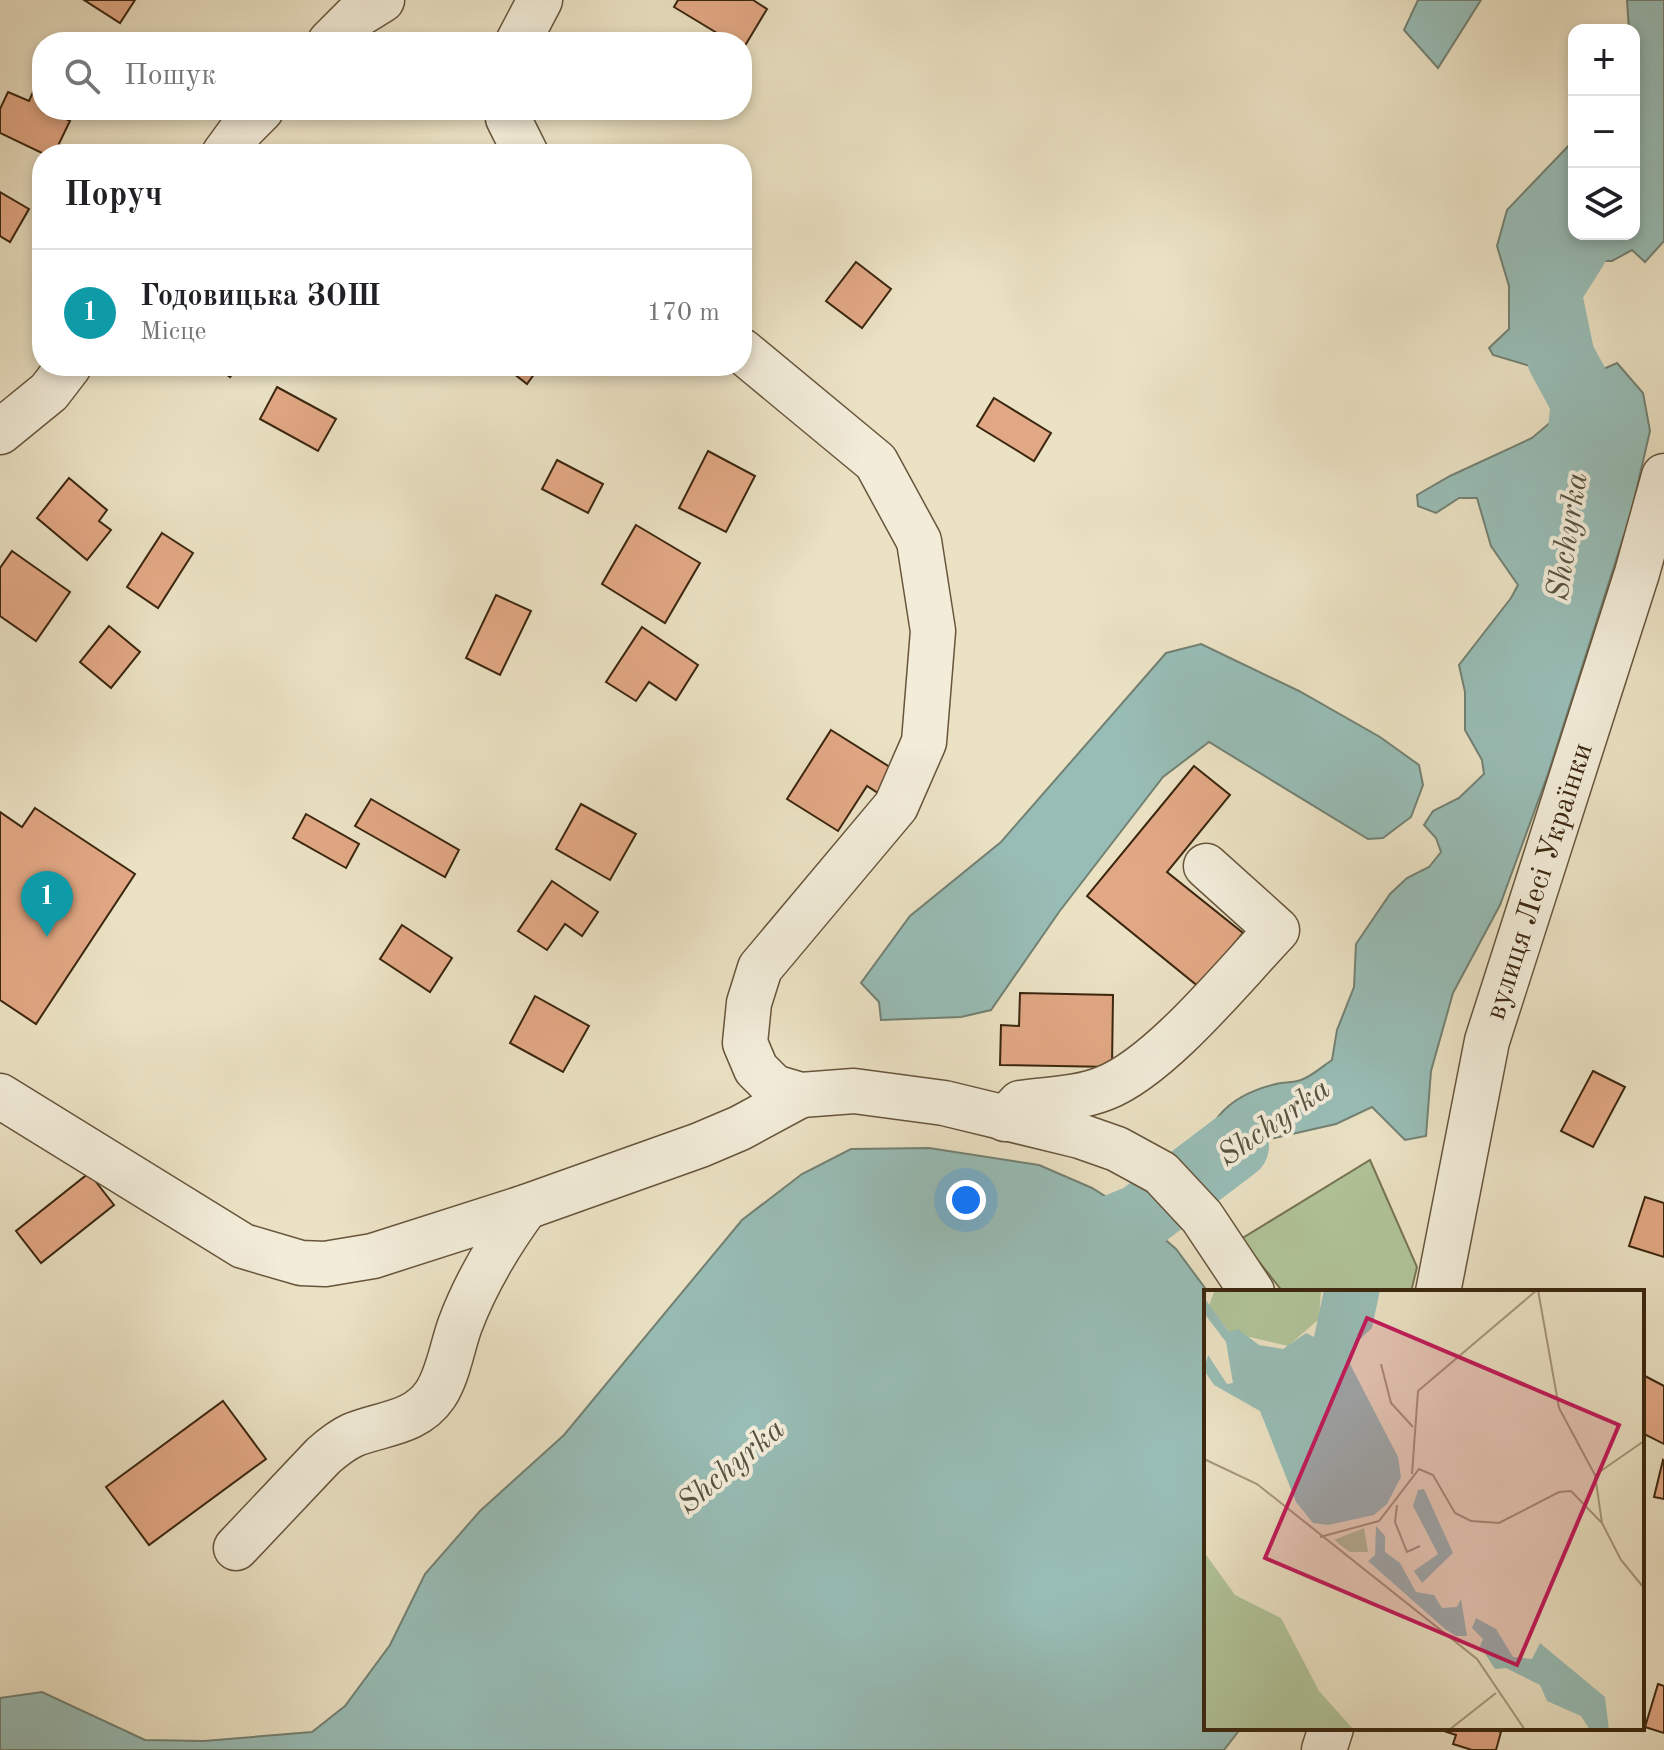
<!DOCTYPE html>
<html lang="uk">
<head>
<meta charset="utf-8">
<style>
  :root { --surface:#fff; --page:#f6f6f6; --text:#202124; --muted:#757577; --line:#e0e0e0; --accent:#8f2418 }
  body { margin:0; font-family:"Old Standard TT",serif; background:var(--page); color:var(--text) }
  .controls { position:absolute; right:24px; top:24px; display:grid; overflow:hidden; border-radius:16px; box-shadow:0 4px 12px #0003 }
  .controls button { width:72px; height:72px; display:grid; place-items:center; padding:0; border:0; border-bottom:2px solid var(--line); background:var(--surface); color:var(--text); font:40px sans-serif }
  .you { position:absolute; left:966px; top:1200px; width:28px; height:28px; margin:-20px; border:6px solid #fff; border-radius:50%; background:#1a73e8; box-shadow:0 0 0 12px #1a73e833 }
  .badge { display:grid; place-items:center; width:52px; height:52px; border-radius:50%; background:var(--accent); color:#fff; font-size:26px; font-weight:700 }
  .pin { position:absolute; translate:-50% -66px; filter:drop-shadow(0 2px 4px #0008) }
  .pin::after { content:''; position:absolute; top:42px; width:28px; height:24px; background:inherit; clip-path:polygon(0 0,100% 0,50% 100%) }
  .list { margin:0; padding:0; list-style:none }
  h2 { display:flex; justify-content:space-between; align-items:center; height:104px; margin:0; padding:0 32px; font-size:34px }
  h2 small { font-size:26px; font-weight:400; color:var(--muted) }
  .list li { display:grid; grid-template-columns:52px 1fr auto; gap:24px; align-items:center; box-sizing:border-box; height:128px; padding:0 32px; border-top:2px solid var(--line) }
  .list b { display:block; font-size:30px; white-space:nowrap }
  .list p { margin:0; font-size:26px; white-space:nowrap; color:var(--muted) }
  .list em { font-size:26px; font-style:normal; color:var(--muted) }
  .icon { flex:none; width:44px; height:44px; fill:none; stroke:currentColor; stroke-width:2; stroke-linecap:round; stroke-linejoin:round }
  .map { position:relative; flex:none; width:1664px; height:1750px; overflow:hidden }
  .search { position:absolute; background:var(--surface); box-shadow:0 4px 12px #0003; left:32px; top:32px; width:720px; height:88px; display:flex; align-items:center; gap:20px; box-sizing:border-box; padding:0 28px; border-radius:32px; color:var(--muted); font-size:30px }
  .panel { position:absolute; background:var(--surface); box-shadow:0 4px 12px #0003; left:32px; top:144px; width:720px; height:232px; border-radius:32px }
  .map>svg:first-child { display:block }
  .green { fill:#b1c499; stroke:#767554; stroke-width:2 }
  .water { fill:#98bdb6; stroke:#738173; stroke-width:2 }
  .lines { fill:none; stroke-linecap:round; stroke-linejoin:round }
  .river { stroke:#98bdb6; stroke-width:68 }
  .building { fill:#e2a885; stroke:#3b260e; stroke-width:2 }
  .minor-casing { stroke:#67553c; stroke-width:47 }
  .minor { stroke:#f2ecd9; stroke-width:44 }
  .labels { text-anchor:middle; stroke-width:8; stroke-linejoin:round; paint-order:stroke }
  .street-label { font-size:30px; fill:#3b260e; stroke:#f2ecd9 }
  .water-label { font-size:32px; font-style:italic; fill:#575340; stroke:#f2ecd9 }
  .inset-road { fill:none; stroke:#a5977b; stroke-width:2 }
  .view { fill:#c2185b; fill-opacity:0.15; stroke:#c2185b; stroke-width:4 }
  .inset-edge { fill:none; stroke:#3b260e; stroke-width:4 }
</style>
</head>
<body>
<div class="map">
<svg width="1664" height="1750" viewBox="0 0 1664 1750">
  <rect width="100%" height="100%" fill="#ebe2c4"/>
  <filter id="stains"><feTurbulence type="fractalNoise" baseFrequency=".0025" numOctaves="4"/><feColorMatrix values="0 0 0 0 .2 0 0 0 0 .09 0 0 0 0 .02 0 0 0 .5 -.17"/></filter>
  <radialGradient id="worn" r=".72"><stop offset=".6" stop-color="#630" stop-opacity="0"/><stop offset="1" stop-color="#630" stop-opacity=".3"/></radialGradient>
  <polygon class="green" points="1370,1160 1417,1267 1411,1292 1283,1292 1241,1239"/>
  <g class="water">
    <polygon points="1418,0 1481,0 1438,68 1404,30"/>
    <polygon points="1627,0 1664,0 1664,241 1645,262 1632,250 1612,261 1598,261 1570,313 1570,336 1561,358 1530,366 1493,355 1489,348 1509,329 1509,286 1497,246 1507,210 1574,140 1574,234 1634,234 1634,30 1629,30"/>
    <path d="M1617,363l26,30 7,38 -19,82 -83,261 -48,131 -47,88 -22,78 -5,65 -21,4 -33,-33 -36,17 -70,16 -36,40 -34,-5c10,-51 26,-78 80,-91 8,-2 17,-1 25,-4 11,-4 22,-14 31,-20l5,-30 17,-43 2,-43 34,-50 17,-16 22,-11 12,-15 -5,-14 -12,-13 9,-14 26,-13 25,-24 -2,-14 -17,-30v-38l-6,-27 52,-67 7,-13 -27,-39 -14,-48h-18l-23,15 -18,-7 -1,-11 33,-19 82,-38 26,-22 16,-34z"/>
    <polygon points="1201,644 1299,691 1380,737 1419,765 1423,785 1411,817 1383,838 1368,839 1209,742 1163,777 1059,912 991,1010 961,1017 881,1020 879,1002 861,983 910,916 1001,842 1166,653"/>
    <polygon points="929,1148 1039,1165 1092,1188 1140,1218 1176,1249 1208,1292 1206,1728 1241,1728 1224,1750 0,1750 0,1698 42,1692 145,1740 204,1741 312,1732 345,1706 390,1645 425,1574 480,1511 564,1435 742,1220 802,1174 851,1149"/>
  </g>
  <g class="lines">
    <g class="river">
      <polyline points="1577,474 1585,402 1561,358 1547,291 1583,234"/>
      <polyline points="1052,1254 1140,1218 1235,1146"/>
    </g>
  </g>
  <g class="building">
    <polygon points="84,0 135,0 120,23"/>
    <polygon points="678,0 753,0 767,9 743,49 742,42 732,42 674,7"/>
    <polygon points="8,92 29,101 33,92 42,96 42,110 54,110 53,112 70,121 54,154 44,154 0,133 0,109"/>
    <polygon points="0,192 29,209 10,242 0,236"/>
    <polygon points="856,262 891,289 862,328 826,301"/>
    <polygon points="216,366 239,366 230,377"/>
    <polygon points="504,366 540,366 527,384"/>
    <polygon points="277,387 336,419 318,451 260,419"/>
    <polygon points="994,398 1051,433 1034,461 977,426"/>
    <polygon points="708,451 755,476 726,532 679,508"/>
    <polygon points="557,460 603,484 588,513 542,489"/>
    <polygon points="69,478 107,510 99,521 111,530 87,560 37,518"/>
    <polygon points="636,525 700,563 665,623 602,584"/>
    <polygon points="162,533 193,553 158,608 127,587"/>
    <polygon points="12,551 70,592 36,641 0,616 0,568"/>
    <polygon points="496,595 531,611 500,675 466,658"/>
    <polygon points="109,626 140,652 111,688 80,662"/>
    <polygon points="642,627 698,665 676,700 649,682 636,701 606,682"/>
    <polygon points="831,730 893,769 878,793 867,786 838,831 787,799"/>
    <polygon points="1194,766 1230,795 1167,872 1243,933 1199,987 1087,896"/>
    <polygon points="371,799 459,850 445,877 355,826"/>
    <polygon points="581,804 636,834 610,880 556,849"/>
    <polygon points="35,808 135,874 36,1024 0,1000 0,812 22,827"/>
    <polygon points="306,814 359,844 346,868 293,838"/>
    <polygon points="552,881 598,912 582,936 565,924 547,950 518,931"/>
    <polygon points="402,925 452,958 430,992 380,959"/>
    <polygon points="1020,993 1113,995 1112,1067 1000,1065 1001,1025 1019,1026"/>
    <polygon points="535,996 589,1026 563,1072 510,1043"/>
    <polygon points="1593,1071 1625,1087 1593,1147 1561,1131"/>
    <polygon points="89,1173 114,1205 41,1263 16,1231"/>
    <polygon points="1645,1197 1664,1203 1664,1257 1629,1246"/>
    <polygon points="1643,1375 1664,1386 1664,1444 1642,1433"/>
    <polygon points="223,1401 266,1459 149,1545 106,1487"/>
    <polygon points="1663,1460 1664,1461 1664,1499 1654,1497"/>
    <polygon points="1658,1684 1664,1686 1664,1733 1645,1727"/>
    <polygon points="1435,1728 1489,1728 1501,1732 1496,1750 1472,1750 1453,1744 1456,1735"/>
  </g>
  <g class="lines">
    <g class="minor-casing">
      <g id="minor">
        <polyline points="330,42 356,16 382,0"/>
        <polyline points="518,42 540,0"/>
        <polyline points="507,110 508,118 526,154"/>
        <polyline points="224,154 243,128 261,110"/>
        <polyline points="742,351 876,462 919,541 933,631 924,742 896,806 760,968 749,1003 745,1043 756,1069 774,1087 801,1095 854,1091 944,1103 1080,1136 1117,1149 1161,1173 1202,1217 1252,1292"/>
        <polyline points="0,432 49,392 69,366"/>
        <polyline points="0,1096 243,1246 301,1263 325,1264 373,1256 526,1207 700,1145 740,1128 801,1095"/>
        <path d="M1005,1119l15,-16c28,-4 58,-4 85,-15 56,-22 129,-113 172,-158l-71,-64"/>
        <polyline points="1438,1292 1487,1041 1637,573 1664,476"/>
        <path d="M236,1548l87,-92c9,-8 19,-16 30,-21 29,-12 62,-11 82,-40 13,-19 17,-48 25,-70 16,-43 39,-81 66,-118"/>
        <polyline points="1324,1750 1331,1728"/>
      </g>
    </g>
    <use href="#minor" class="minor"/>
  </g>
  <g class="labels">
    <g class="street-label">
      <text transform="translate(1538 881) rotate(-72)" y="10">вулиця Лесі Українки</text>
    </g>
    <g class="water-label">
      <text transform="translate(1566 536) rotate(-81)" y="11">Shchyrka</text>
      <text transform="translate(1273 1121) rotate(-35)" y="11">Shchyrka</text>
      <text transform="translate(730 1465) rotate(-40)" y="11">Shchyrka</text>
    </g>
  </g>
  <g transform="translate(1204 1290)">
    <rect width="440" height="440" fill="#ebe2c4"/>
    <path d="M11,0h106l-2,29 -31,27 -59,-14 -20,-27zM160,238l4,24h-18l-16,-12zM0,262l31,43 46,23 38,73 35,39h-150z" fill="#b1c499"/>
    <path d="M120,0h56l-8,38 -13,12 -9,24 48,93 3,20 -14,27 -13,11 -46,10 -15,-2 -17,-21 -36,-91 -46,-26 -10,-15 4,-15 19,29 6,-1 -7,-41 -22,-29 1,-14 24,33 9,-3 21,16 24,4 23,-16 8,4zM220,199l29,64 -31,30 -8,-12 24,-17 -25,-48 5,-16zM172,236l9,10v16l15,11 16,29 18,3 8,13 15,-1 4,-8 6,37h-11l-11,-7 -77,-68 7,-6zM272,328l20,11 17,28 19,2 8,-16 65,54 4,33h-19l-9,-14 -34,-15 -7,-16 -34,-17 -11,1 -15,-23 3,-7 -11,-11z" fill="#98bdb6"/>
    <path class="inset-road" d="M334,0l21,118 36,67 7,48 19,37 23,28M177,74l10,39 22,24M0,169l53,25 220,175 48,71M208,184l6,-83 119,-101M391,185l49,-34M193,215l-2,17 12,30 13,-6M116,247l59,-16 40,-52 14,6 22,38 16,8 28,2 60,-31 12,-1 31,32M245,440l47,-37"/>
    <path class="view" d="M163,28l252,107 -102,240 -252,-107z"/>
    <rect width="440" height="440" class="inset-edge"/>
  </g>
  <rect width="100%" height="100%" filter="url(#stains)"/>
  <rect width="100%" height="100%" fill="url(#worn)"/>
</svg>
<div class="controls">
<button>+</button>
<button>−</button>
<button><svg class="icon" aria-label="layers" viewBox="0 0 24 24"><path d="M12 4l9 5-9 5-9-5zM3 14l9 5 9-5"/></svg></button>
</div>
<div class="you"></div>
<div class="pin badge" style="left:47px;top:937px;background:#0f9aa8">1</div>
<div class="search"><svg class="icon" aria-label="search" viewBox="0 0 24 24"><circle cx="10" cy="10" r="6"/><path d="M15 15l6 6"/></svg>Пошук</div>
<section class="panel">
<h2>Поруч<small></small></h2>
<ul class="list">
<li><span class="badge" style="background:#0f9aa8">1</span><div><b>Годовицька ЗОШ</b><p>Місце</p></div><em>170 m</em></li>
</ul>
</section>
</div>
</body>
</html>
